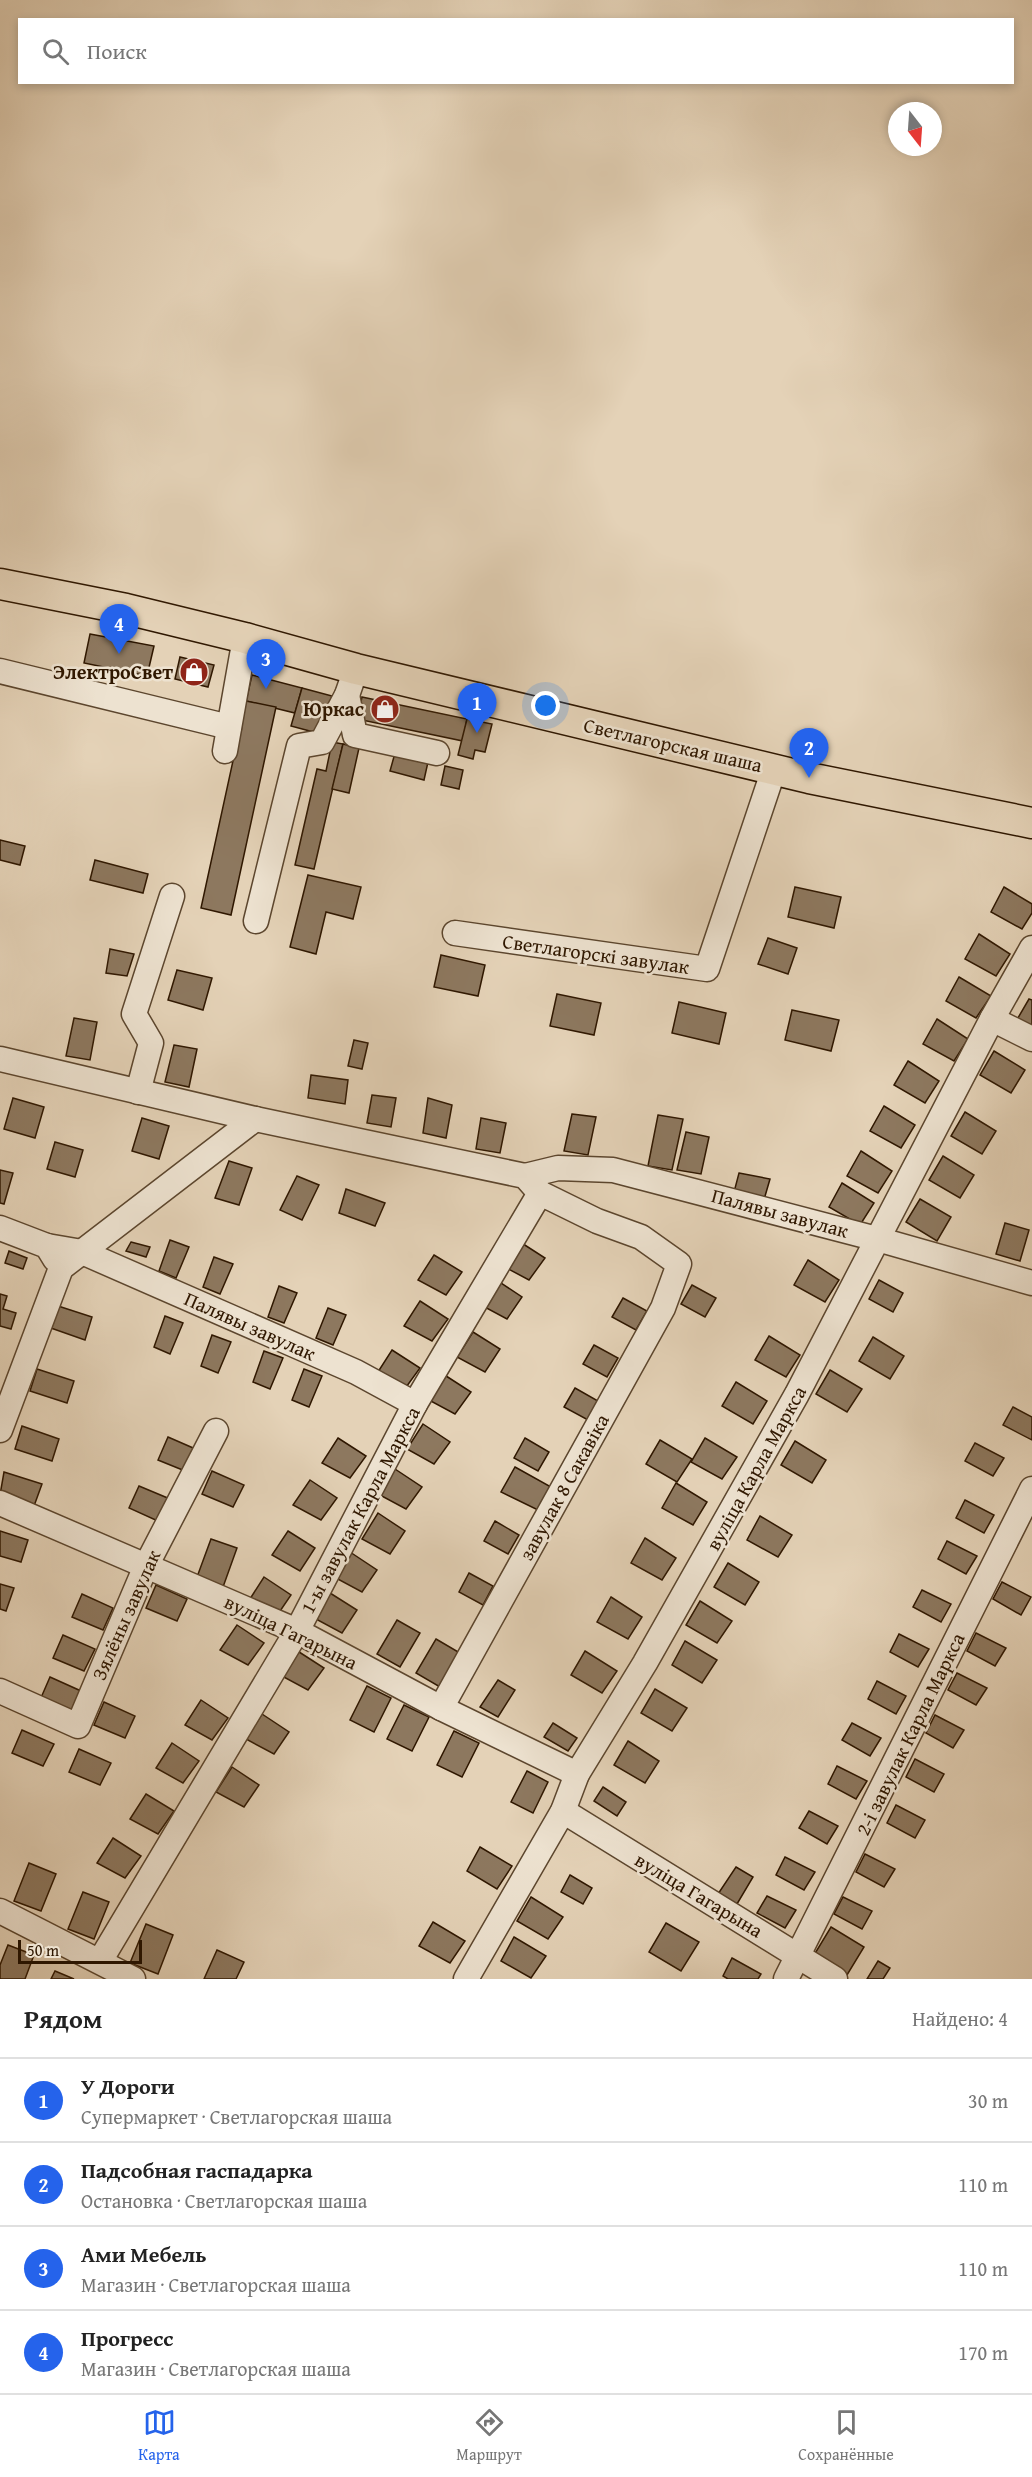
<!DOCTYPE html>
<html lang="ru">
<head>
<meta charset="utf-8">
<style>
  :root { --surface:#fff; --page:#f6f6f6; --text:#222; --muted:#767676; --line:#e0e0e0; --accent:#2563eb }
  body { margin:0; font-family:"Gentium Book Plus",serif; background:var(--page); color:var(--text) }
  .compass { position:absolute; left:888px; top:102px; width:54px; height:54px; border-radius:50%; background:var(--surface); box-shadow:0 3px 9px #0003; rotate:163deg }
  .scale { position:absolute; left:18px; bottom:15px; width:124px; box-sizing:border-box; padding-left:6px; border:3px solid #2f1700; border-top:0; font-size:16px; line-height:21px; white-space:nowrap; color:#2f1700; -webkit-text-stroke:4px #ede2d0; paint-order:stroke }
  .you { position:absolute; left:546px; top:706px; width:21px; height:21px; margin:-15px; border:4px solid #fff; border-radius:50%; background:#1a73e8; box-shadow:0 0 0 9px #1a73e833 }
  .badge { display:grid; place-items:center; width:39px; height:39px; border-radius:50%; background:var(--accent); color:#fff; font-size:20px; font-weight:700 }
  .pin { position:absolute; translate:-50% -50px; filter:drop-shadow(0 2px 3px #0008) }
  .pin::after { content:''; position:absolute; top:32px; width:21px; height:18px; background:inherit; clip-path:polygon(0 0,100% 0,50% 100%) }
  .list { margin:0; padding:0; list-style:none }
  h2 { display:flex; justify-content:space-between; align-items:center; height:78px; margin:0; padding:0 24px; font-size:26px }
  h2 small { font-size:20px; font-weight:400; color:var(--muted) }
  .list li { display:grid; grid-template-columns:39px 1fr auto; gap:18px; align-items:center; box-sizing:border-box; height:84px; padding:0 24px; border-top:2px solid var(--line) }
  .list b { display:block; font-size:22px; white-space:nowrap }
  .list p { margin:0; font-size:20px; white-space:nowrap; color:var(--muted) }
  .list em { font-size:20px; font-style:normal; color:var(--muted) }
  .icon { flex:none; width:33px; height:33px; fill:none; stroke:currentColor; stroke-width:2; stroke-linecap:round; stroke-linejoin:round }
  .map { position:relative; flex:none; width:1032px; height:1979px; overflow:hidden }
  .search { position:absolute; background:var(--surface); box-shadow:0 3px 9px #0003; left:18px; right:18px; top:18px; height:66px; display:flex; align-items:center; gap:15px; box-sizing:border-box; padding:0 21px; border-radius:0px; color:var(--muted); font-size:22px }
  .sheet { height:414px; background:var(--surface) }
  nav { display:flex; justify-content:space-around; align-items:center; box-sizing:border-box; height:84px; border-top:2px solid var(--line); background:var(--surface); font-size:16px; color:var(--muted) }
  nav a { display:grid; justify-items:center; gap:3px }
  nav .on { color:var(--accent) }
  .map>svg:first-child { display:block }
  .building { fill:#8d785f; stroke:#2f1700; stroke-width:1.5 }
  .lines { fill:none; stroke-linecap:round; stroke-linejoin:round }
  .minor-casing { stroke:#5c462e; stroke-width:27 }
  .major-casing { stroke:#2f1700; stroke-width:33 }
  .minor { stroke:#ede2d0; stroke-width:24 }
  .major { stroke:#e4d2b7; stroke-width:30 }
  .labels { text-anchor:middle; stroke-width:5; stroke-linejoin:round; paint-order:stroke }
  .poi-label { font-size:20px; font-weight:bold; fill:#2f1700; stroke:#ede2d0; text-anchor:end }
  .street-label { font-size:20px; fill:#2f1700; stroke:#ede2d0 }
</style>
</head>
<body>
<div class="map">
<svg width="1032" height="1979" viewBox="0 0 1032 1979">
  <rect width="100%" height="100%" fill="#e4d2b7"/>
  <filter id="stains"><feTurbulence type="fractalNoise" baseFrequency=".00333" numOctaves="4"/><feColorMatrix values="0 0 0 0 .2 0 0 0 0 .09 0 0 0 0 .02 0 0 0 .5 -.17"/></filter>
  <radialGradient id="worn" r=".72"><stop offset=".6" stop-color="#630" stop-opacity="0"/><stop offset="1" stop-color="#630" stop-opacity=".3"/></radialGradient>
  <g class="building">
    <polygon points="90,634 154,646 147,676 84,663"/>
    <polygon points="180,657 214,665 208,687 175,679"/>
    <polygon points="252,675 302,688 295,713 246,701"/>
    <polygon points="302,688 332,696 321,734 291,726"/>
    <polygon points="362,697 467,719 463,741 357,719"/>
    <polygon points="246,701 276,707 231,915 201,908"/>
    <polygon points="467,719 492,724 485,752 475,750 473,759 458,755"/>
    <polygon points="332,742 343,744 314,869 295,865 317,769 326,771"/>
    <polygon points="343,744 359,748 349,793 332,789"/>
    <polygon points="395,753 428,762 424,780 390,771"/>
    <polygon points="445,766 463,770 459,789 441,785"/>
    <polygon points="0,840 25,846 20,865 0,860"/>
    <polygon points="95,860 148,874 143,893 90,880"/>
    <polygon points="308,875 361,887 353,919 326,912 316,954 290,947"/>
    <polygon points="795,887 841,897 834,928 788,917"/>
    <polygon points="1004,887 1032,904 1032,913 1022,929 991,912"/>
    <polygon points="979,934 1010,954 996,976 965,959"/>
    <polygon points="768,938 797,948 788,974 758,964"/>
    <polygon points="110,949 134,954 127,976 106,973"/>
    <polygon points="441,955 485,965 478,996 434,987"/>
    <polygon points="177,970 212,978 203,1010 168,1000"/>
    <polygon points="959,977 991,996 976,1018 946,1001"/>
    <polygon points="557,994 601,1003 594,1035 550,1026"/>
    <polygon points="1029,999 1032,1000 1032,1033 1015,1023"/>
    <polygon points="679,1002 726,1013 719,1044 672,1033"/>
    <polygon points="792,1010 839,1020 831,1051 785,1040"/>
    <polygon points="74,1018 97,1022 90,1060 66,1056"/>
    <polygon points="937,1019 968,1039 954,1061 923,1044"/>
    <polygon points="354,1040 368,1043 362,1069 348,1066"/>
    <polygon points="174,1045 197,1049 189,1087 165,1082"/>
    <polygon points="994,1051 1025,1070 1011,1093 980,1075"/>
    <polygon points="908,1061 939,1081 925,1103 894,1085"/>
    <polygon points="311,1075 348,1080 345,1104 308,1098"/>
    <polygon points="372,1095 396,1098 391,1127 367,1123"/>
    <polygon points="13,1098 44,1107 35,1138 4,1129"/>
    <polygon points="428,1098 452,1105 446,1138 423,1133"/>
    <polygon points="884,1106 915,1125 901,1148 870,1131"/>
    <polygon points="965,1112 996,1131 982,1154 951,1136"/>
    <polygon points="572,1114 596,1117 588,1155 564,1151"/>
    <polygon points="658,1115 683,1119 672,1170 648,1166"/>
    <polygon points="142,1118 169,1126 159,1159 132,1151"/>
    <polygon points="481,1118 506,1123 500,1153 476,1149"/>
    <polygon points="686,1132 709,1137 701,1174 677,1170"/>
    <polygon points="55,1142 83,1150 75,1177 47,1169"/>
    <polygon points="861,1151 892,1171 878,1193 847,1176"/>
    <polygon points="943,1156 974,1175 960,1198 929,1180"/>
    <polygon points="229,1161 252,1168 239,1205 215,1198"/>
    <polygon points="0,1170 13,1173 4,1204 0,1203"/>
    <polygon points="739,1173 770,1179 763,1203 733,1196"/>
    <polygon points="297,1176 319,1185 302,1220 280,1210"/>
    <polygon points="842,1183 874,1203 860,1225 829,1207"/>
    <polygon points="346,1189 385,1203 375,1226 339,1213"/>
    <polygon points="920,1199 951,1217 937,1241 906,1222"/>
    <polygon points="1005,1223 1029,1230 1020,1261 996,1254"/>
    <polygon points="170,1240 189,1247 176,1278 159,1271"/>
    <polygon points="517,1240 545,1258 529,1280 501,1265"/>
    <polygon points="131,1242 150,1247 146,1257 126,1251"/>
    <polygon points="9,1251 27,1258 23,1269 5,1263"/>
    <polygon points="434,1255 462,1272 446,1295 418,1280"/>
    <polygon points="214,1257 233,1264 220,1294 203,1287"/>
    <polygon points="808,1260 839,1280 825,1302 794,1285"/>
    <polygon points="495,1279 522,1297 507,1319 479,1304"/>
    <polygon points="879,1280 903,1293 893,1312 869,1299"/>
    <polygon points="692,1285 716,1298 705,1317 681,1304"/>
    <polygon points="279,1286 297,1293 284,1323 268,1317"/>
    <polygon points="0,1294 7,1296 3,1309 16,1313 11,1329 0,1326"/>
    <polygon points="623,1298 647,1311 636,1330 612,1317"/>
    <polygon points="420,1301 448,1319 432,1341 404,1326"/>
    <polygon points="55,1305 92,1317 85,1340 48,1327"/>
    <polygon points="328,1308 346,1315 333,1345 316,1338"/>
    <polygon points="165,1316 183,1323 170,1354 154,1347"/>
    <polygon points="473,1332 500,1349 485,1372 457,1357"/>
    <polygon points="212,1335 231,1342 218,1373 201,1366"/>
    <polygon points="769,1336 800,1355 786,1377 755,1360"/>
    <polygon points="873,1337 904,1356 890,1379 859,1361"/>
    <polygon points="594,1345 618,1358 607,1377 583,1364"/>
    <polygon points="392,1350 420,1368 404,1390 376,1375"/>
    <polygon points="264,1351 283,1358 270,1389 253,1382"/>
    <polygon points="37,1369 74,1381 67,1403 30,1391"/>
    <polygon points="304,1369 322,1376 309,1407 292,1400"/>
    <polygon points="830,1370 862,1389 847,1412 816,1394"/>
    <polygon points="443,1374 471,1392 455,1414 427,1399"/>
    <polygon points="736,1382 767,1401 753,1424 722,1406"/>
    <polygon points="575,1388 598,1401 588,1420 564,1407"/>
    <polygon points="1013,1407 1032,1417 1032,1440 1003,1425"/>
    <polygon points="423,1424 450,1442 434,1464 407,1449"/>
    <polygon points="22,1426 59,1439 52,1461 15,1449"/>
    <polygon points="168,1437 200,1451 190,1473 158,1460"/>
    <polygon points="338,1438 366,1456 350,1478 322,1463"/>
    <polygon points="525,1438 549,1452 538,1471 514,1458"/>
    <polygon points="705,1438 737,1457 722,1479 691,1462"/>
    <polygon points="660,1440 692,1459 677,1482 646,1464"/>
    <polygon points="795,1441 826,1460 812,1483 781,1465"/>
    <polygon points="975,1443 1004,1458 993,1476 965,1461"/>
    <polygon points="515,1467 551,1487 538,1510 501,1492"/>
    <polygon points="395,1469 422,1487 406,1509 378,1494"/>
    <polygon points="212,1471 244,1485 233,1507 202,1494"/>
    <polygon points="4,1472 42,1484 34,1506 0,1495"/>
    <polygon points="310,1480 337,1498 321,1520 293,1505"/>
    <polygon points="676,1483 707,1502 693,1525 662,1508"/>
    <polygon points="139,1486 170,1499 160,1522 129,1508"/>
    <polygon points="965,1500 994,1515 984,1533 956,1518"/>
    <polygon points="378,1513 405,1531 390,1554 362,1539"/>
    <polygon points="760,1516 792,1535 778,1557 747,1540"/>
    <polygon points="495,1521 519,1535 508,1554 484,1541"/>
    <polygon points="0,1531 28,1540 21,1562 0,1556"/>
    <polygon points="288,1531 315,1548 300,1571 272,1555"/>
    <polygon points="645,1538 676,1558 662,1580 631,1563"/>
    <polygon points="211,1539 237,1548 223,1587 197,1577"/>
    <polygon points="947,1541 977,1556 966,1574 938,1559"/>
    <polygon points="350,1552 377,1570 362,1592 334,1577"/>
    <polygon points="728,1563 759,1582 745,1605 714,1587"/>
    <polygon points="469,1573 493,1586 483,1605 459,1592"/>
    <polygon points="264,1577 291,1595 276,1617 248,1602"/>
    <polygon points="1002,1582 1031,1597 1021,1615 993,1599"/>
    <polygon points="0,1584 14,1588 6,1611 0,1609"/>
    <polygon points="156,1585 187,1599 177,1621 146,1608"/>
    <polygon points="922,1590 951,1604 941,1622 913,1607"/>
    <polygon points="330,1593 357,1610 342,1633 314,1618"/>
    <polygon points="82,1594 113,1608 103,1630 72,1617"/>
    <polygon points="611,1597 642,1617 628,1639 597,1622"/>
    <polygon points="700,1601 732,1621 717,1643 686,1625"/>
    <polygon points="397,1620 420,1633 400,1667 377,1654"/>
    <polygon points="237,1625 264,1643 248,1665 220,1650"/>
    <polygon points="976,1633 1006,1648 995,1666 967,1651"/>
    <polygon points="899,1634 929,1649 918,1667 890,1652"/>
    <polygon points="63,1635 95,1649 84,1671 53,1658"/>
    <polygon points="436,1639 460,1653 440,1687 416,1673"/>
    <polygon points="685,1641 717,1660 702,1683 672,1665"/>
    <polygon points="296,1650 324,1668 308,1690 280,1675"/>
    <polygon points="585,1651 617,1671 602,1693 571,1675"/>
    <polygon points="957,1673 987,1688 976,1705 948,1690"/>
    <polygon points="50,1677 81,1691 71,1714 40,1700"/>
    <polygon points="498,1680 515,1690 498,1717 480,1707"/>
    <polygon points="877,1681 906,1696 896,1714 868,1699"/>
    <polygon points="367,1686 391,1698 374,1732 350,1720"/>
    <polygon points="655,1689 687,1708 672,1731 641,1713"/>
    <polygon points="201,1700 228,1718 212,1740 185,1725"/>
    <polygon points="104,1702 135,1716 125,1738 94,1725"/>
    <polygon points="404,1705 429,1717 412,1751 387,1739"/>
    <polygon points="262,1714 289,1732 274,1754 246,1739"/>
    <polygon points="935,1715 964,1730 953,1748 926,1733"/>
    <polygon points="553,1723 577,1738 568,1751 544,1737"/>
    <polygon points="852,1723 881,1738 870,1756 842,1740"/>
    <polygon points="22,1730 54,1744 43,1766 12,1753"/>
    <polygon points="454,1731 479,1743 462,1777 437,1765"/>
    <polygon points="628,1741 659,1761 645,1783 614,1765"/>
    <polygon points="172,1743 199,1761 183,1783 156,1768"/>
    <polygon points="79,1749 111,1763 100,1785 69,1772"/>
    <polygon points="915,1759 944,1774 934,1792 906,1777"/>
    <polygon points="837,1766 867,1781 856,1799 828,1784"/>
    <polygon points="232,1767 259,1785 244,1807 216,1792"/>
    <polygon points="527,1771 548,1782 533,1813 511,1802"/>
    <polygon points="603,1787 626,1802 617,1816 594,1801"/>
    <polygon points="146,1794 174,1811 158,1834 130,1819"/>
    <polygon points="896,1805 925,1820 915,1838 887,1823"/>
    <polygon points="809,1811 838,1826 827,1844 799,1828"/>
    <polygon points="113,1838 141,1856 125,1878 97,1863"/>
    <polygon points="480,1847 512,1866 497,1889 467,1871"/>
    <polygon points="865,1854 895,1869 884,1887 856,1872"/>
    <polygon points="785,1857 815,1872 804,1890 776,1875"/>
    <polygon points="29,1863 56,1874 41,1911 14,1901"/>
    <polygon points="736,1867 753,1877 737,1904 718,1894"/>
    <polygon points="570,1875 592,1888 583,1904 561,1892"/>
    <polygon points="83,1892 109,1902 94,1939 68,1929"/>
    <polygon points="767,1896 796,1910 785,1928 757,1913"/>
    <polygon points="531,1897 563,1917 548,1939 517,1921"/>
    <polygon points="843,1897 872,1911 862,1929 834,1914"/>
    <polygon points="433,1922 465,1941 450,1963 419,1946"/>
    <polygon points="666,1923 699,1942 681,1971 649,1952"/>
    <polygon points="146,1924 173,1935 158,1974 130,1963"/>
    <polygon points="831,1927 864,1947 847,1975 814,1955"/>
    <polygon points="514,1937 546,1956 531,1978 501,1961"/>
    <polygon points="8,1945 34,1955 25,1979 0,1979 0,1965"/>
    <polygon points="217,1950 244,1962 236,1979 204,1979"/>
    <polygon points="732,1958 761,1974 758,1979 728,1979 723,1976"/>
    <polygon points="878,1961 890,1968 883,1979 867,1979"/>
    <polygon points="55,1971 74,1979 51,1979"/>
  </g>
  <g class="lines">
    <g class="minor-casing">
      <g id="minor">
        <polyline points="0,671 229,727"/>
        <polyline points="347,695 355,735 437,753"/>
        <polyline points="225,751 245,638"/>
        <polyline points="256,921 299,746 322,742 347,695 356,669"/>
        <polyline points="455,933 707,969 774,769"/>
        <polyline points="992,1019 1032,1039"/>
        <polyline points="0,1059 255,1119 525,1176 540,1193"/>
        <polyline points="138,1092 151,1043 134,1014 172,896"/>
        <polyline points="525,1176 558,1168 613,1170 877,1239 1032,1283"/>
        <polyline points="0,1228 47,1246 55,1259"/>
        <polyline points="47,1246 82,1252 356,1372 415,1404"/>
        <polyline points="0,1430 61,1268 255,1119"/>
        <polyline points="0,1503 297,1631 441,1708 577,1774"/>
        <polyline points="0,1691 78,1726 146,1566 216,1431"/>
        <polyline points="563,1811 835,1979"/>
        <polyline points="0,1911 133,1979"/>
        <polyline points="100,1961 297,1631 415,1404 540,1193 597,1221 641,1237 679,1264 663,1308 441,1708"/>
        <polyline points="466,1979 563,1811 577,1774 645,1663 797,1394 992,1019 1032,948"/>
        <polyline points="786,1979 1032,1489"/>
      </g>
    </g>
    <g class="major-casing">
      <polyline id="major" points="0,584 126,609 245,638 356,669 809,778 1032,823"/>
    </g>
    <use href="#minor" class="minor"/>
    <use href="#major" class="major"/>
  </g>
  <defs>
    <g id="shop-disc" transform="scale(1.5)"><circle r="9.5" fill="#8f2418" stroke="#ede2d0"/><path d="M-5-2.5h2.3a2.7 3.5 0 0 1 5.4 0H5L5.5 6h-11ZM-1.5-2.5h3a1.5 2.3 0 0 0-3 0Z" fill="#fff"/></g>
  </defs>
  <g fill-rule="evenodd">
    <use href="#shop-disc" x="194" y="672"/>
    <use href="#shop-disc" x="385" y="709"/>
  </g>
  <g class="labels">
    <g class="poi-label">
      <text x="173" y="679">ЭлектроСвет</text>
      <text x="364" y="716">Юркас</text>
    </g>
    <g class="street-label">
      <text transform="translate(673 745) rotate(13)" y="7">Светлагорская шаша</text>
      <text transform="translate(596 954) rotate(8)" y="7">Светлагорскі завулак</text>
      <text transform="translate(780 1213) rotate(15)" y="7">Палявы завулак</text>
      <text transform="translate(250 1326) rotate(24)" y="7">Палявы завулак</text>
      <text transform="translate(756 1468) rotate(-61)" y="7">вуліца Карла Маркса</text>
      <text transform="translate(564 1487) rotate(-61)" y="7">завулак 8 Сакавіка</text>
      <text transform="translate(360 1510) rotate(-62)" y="7">1-ы завулак Карла Маркса</text>
      <text transform="translate(126 1615) rotate(-66)" y="7">Зялёны завулак</text>
      <text transform="translate(291 1632) rotate(26)" y="7">вуліца Гагарына</text>
      <text transform="translate(910 1734) rotate(-64)" y="7">2-і завулак Карла Маркса</text>
      <text transform="translate(699 1895) rotate(31)" y="7">вуліца Гагарына</text>
    </g>
  </g>
  <rect width="100%" height="100%" filter="url(#stains)"/>
  <rect width="100%" height="100%" fill="url(#worn)"/>
</svg>
<svg class="compass" viewBox="-18 -18 36 36"><path d="M0-13l5 13h-10z" fill="#e53935"/><path d="M0 13l5-13h-10z" fill="#767676"/></svg>
<div class="scale">50 m</div>
<div class="you"></div>
<div class="pin badge" style="left:477px;top:733px">1</div>
<div class="pin badge" style="left:809px;top:778px">2</div>
<div class="pin badge" style="left:266px;top:689px">3</div>
<div class="pin badge" style="left:119px;top:654px">4</div>
<div class="search"><svg class="icon" aria-label="search" viewBox="0 0 24 24"><circle cx="10" cy="10" r="6"/><path d="M15 15l6 6"/></svg>Поиск</div>
</div>
<section class="sheet">
<h2>Рядом<small>Найдено: 4</small></h2>
<ul class="list">
<li><span class="badge">1</span><div><b>У Дороги</b><p>Супермаркет · Светлагорская шаша</p></div><em>30 m</em></li>
<li><span class="badge">2</span><div><b>Падсобная гаспадарка</b><p>Остановка · Светлагорская шаша</p></div><em>110 m</em></li>
<li><span class="badge">3</span><div><b>Ами Мебель</b><p>Магазин · Светлагорская шаша</p></div><em>110 m</em></li>
<li><span class="badge">4</span><div><b>Прогресс</b><p>Магазин · Светлагорская шаша</p></div><em>170 m</em></li>
</ul>
</section>
<nav>
<a class="on"><svg class="icon" aria-label="map" viewBox="0 0 24 24"><path d="M3 6l6-2 6 2 6-2v14l-6 2-6-2-6 2zM9 4v14M15 6v14"/></svg>Карта</a>
<a><svg class="icon" aria-label="directions" viewBox="0 0 24 24"><path d="M12 3l9 9-9 9-9-9zM9 14v-3h6M13 9l2 2-2 2"/></svg>Маршрут</a>
<a><svg class="icon" aria-label="saved" viewBox="0 0 24 24"><path d="M7 4h10v16l-5-4-5 4z"/></svg>Сохранённые</a>
</nav>
</body>
</html>
